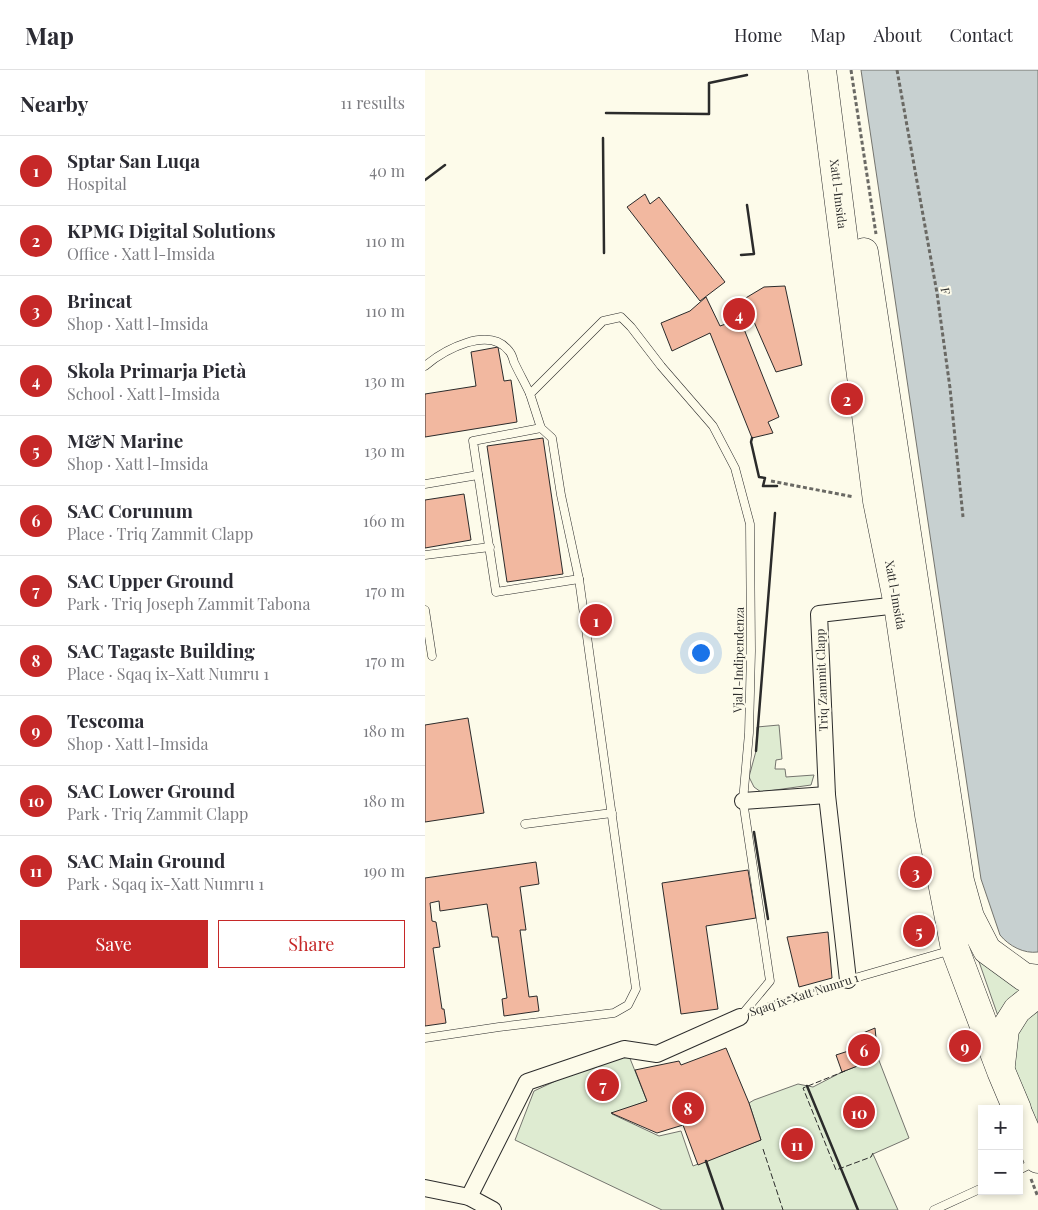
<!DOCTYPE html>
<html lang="en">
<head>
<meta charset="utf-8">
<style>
  :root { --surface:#fff; --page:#f7f7f7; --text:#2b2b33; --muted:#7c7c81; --line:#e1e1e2; --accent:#c62828 }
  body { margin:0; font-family:"Playfair Display",serif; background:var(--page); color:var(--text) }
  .controls { position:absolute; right:15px; bottom:15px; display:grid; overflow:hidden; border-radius:0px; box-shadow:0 2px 8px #0003 }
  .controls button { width:45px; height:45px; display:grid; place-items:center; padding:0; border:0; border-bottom:1px solid var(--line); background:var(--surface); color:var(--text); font:25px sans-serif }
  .you { position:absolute; left:275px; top:582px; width:18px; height:18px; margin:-12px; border:4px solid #fff; border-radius:50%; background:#1a73e8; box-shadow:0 0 0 8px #1a73e833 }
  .badge { display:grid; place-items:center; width:32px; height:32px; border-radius:50%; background:var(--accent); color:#fff; font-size:16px; font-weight:700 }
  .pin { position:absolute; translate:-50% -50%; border:2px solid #fff; box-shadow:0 1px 5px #0006 }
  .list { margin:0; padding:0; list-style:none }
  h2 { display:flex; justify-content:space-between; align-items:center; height:65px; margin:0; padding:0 20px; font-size:21px }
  h2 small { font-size:16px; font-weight:400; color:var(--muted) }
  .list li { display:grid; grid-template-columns:32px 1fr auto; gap:15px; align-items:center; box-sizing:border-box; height:70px; padding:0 20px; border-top:1px solid var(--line) }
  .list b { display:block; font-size:19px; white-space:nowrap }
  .list p { margin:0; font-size:16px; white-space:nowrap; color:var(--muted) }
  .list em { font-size:16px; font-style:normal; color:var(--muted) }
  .actions { display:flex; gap:10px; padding:15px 20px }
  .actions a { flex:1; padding:11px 0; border:1px solid var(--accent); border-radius:0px; text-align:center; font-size:18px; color:var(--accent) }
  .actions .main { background:var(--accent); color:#fff }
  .map { position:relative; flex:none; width:613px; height:1140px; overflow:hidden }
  header { display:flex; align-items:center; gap:30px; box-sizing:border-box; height:70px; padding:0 25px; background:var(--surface); border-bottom:1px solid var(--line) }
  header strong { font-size:24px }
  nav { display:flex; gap:28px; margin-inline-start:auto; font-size:18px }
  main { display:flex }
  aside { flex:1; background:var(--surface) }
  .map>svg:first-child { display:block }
  .green { fill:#deebd1; stroke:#74746e }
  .water { fill:#c7d0d0; stroke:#74746e }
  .building { fill:#f2b8a0; stroke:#2b2b2b }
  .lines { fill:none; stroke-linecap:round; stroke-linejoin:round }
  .lane-casing { stroke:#2b2b2b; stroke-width:9 }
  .street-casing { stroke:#2b2b2b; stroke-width:18 }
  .highway-casing { stroke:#2b2b2b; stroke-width:29 }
  .path { stroke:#6a6964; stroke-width:3; stroke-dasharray:4 2.5; stroke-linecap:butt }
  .lane { stroke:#fdfbea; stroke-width:8 }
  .street { stroke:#fdfbea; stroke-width:16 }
  .highway { stroke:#fdfbea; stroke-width:28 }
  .fence { stroke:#2b2b2b; stroke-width:1; stroke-dasharray:6 2.5; stroke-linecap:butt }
  .wall { stroke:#2b2b2b; stroke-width:2.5 }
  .labels { text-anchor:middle; stroke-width:4; stroke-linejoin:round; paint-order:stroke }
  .street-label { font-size:12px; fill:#2b2b2b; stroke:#fdfbea }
</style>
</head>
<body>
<header>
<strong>Map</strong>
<nav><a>Home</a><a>Map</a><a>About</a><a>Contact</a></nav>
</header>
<main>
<aside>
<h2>Nearby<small>11 results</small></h2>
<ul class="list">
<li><span class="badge">1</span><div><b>Sptar San Luqa</b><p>Hospital</p></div><em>40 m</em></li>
<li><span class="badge">2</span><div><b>KPMG Digital Solutions</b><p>Office · Xatt l-Imsida</p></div><em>110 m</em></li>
<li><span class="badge">3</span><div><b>Brincat</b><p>Shop · Xatt l-Imsida</p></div><em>110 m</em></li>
<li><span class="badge">4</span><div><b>Skola Primarja Pietà</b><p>School · Xatt l-Imsida</p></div><em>130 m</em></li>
<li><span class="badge">5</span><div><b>M&amp;N Marine</b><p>Shop · Xatt l-Imsida</p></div><em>130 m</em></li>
<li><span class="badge">6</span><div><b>SAC Corunum</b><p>Place · Triq Zammit Clapp</p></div><em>160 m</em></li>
<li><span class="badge">7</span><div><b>SAC Upper Ground</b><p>Park · Triq Joseph Zammit Tabona</p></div><em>170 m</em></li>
<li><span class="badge">8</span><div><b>SAC Tagaste Building</b><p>Place · Sqaq ix-Xatt Numru 1</p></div><em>170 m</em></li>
<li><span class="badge">9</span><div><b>Tescoma</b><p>Shop · Xatt l-Imsida</p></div><em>180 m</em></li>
<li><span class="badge">10</span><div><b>SAC Lower Ground</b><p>Park · Triq Zammit Clapp</p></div><em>180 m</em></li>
<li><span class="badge">11</span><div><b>SAC Main Ground</b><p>Park · Sqaq ix-Xatt Numru 1</p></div><em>190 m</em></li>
</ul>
<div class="actions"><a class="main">Save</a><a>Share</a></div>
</aside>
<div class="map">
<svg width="613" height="1140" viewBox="0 0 613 1140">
  <rect width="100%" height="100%" fill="#fdfbea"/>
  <g class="green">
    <polygon points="354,655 357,689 351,690 350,699 360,699 361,707 389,705 386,715 336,722 329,717 324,707 331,681 332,657"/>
    <polygon points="545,866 598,920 573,946"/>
    <polygon points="613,934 613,1057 585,987 600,946"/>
    <polygon points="197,986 204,986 222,1031 187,1044 234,1066 256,1061 268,1096 336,1070 324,1033 329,1030 373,1014 388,1017 417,1002 453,988 484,1068 448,1084 473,1140 237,1140 90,1070 109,1021 139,1007"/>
  </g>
  <path class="water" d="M436,0h177v882c-14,2 -29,-6 -38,-17l-19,-56z"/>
  <g class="building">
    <polygon points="220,124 225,134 234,127 300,212 275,231 202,137"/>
    <polygon points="360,216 377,295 351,302 319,229 339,217"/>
    <polygon points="281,227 295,256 315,249 354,347 343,352 348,363 327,368 285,263 247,281 236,253 265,241"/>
    <polygon points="73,277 79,311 86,310 92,352 0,367 0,324 51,316 46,282"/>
    <polygon points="118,368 138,504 82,512 62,376"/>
    <polygon points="39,424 46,470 0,478 0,430"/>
    <polygon points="43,648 59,743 0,752 0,655"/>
    <polygon points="111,792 114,814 95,817 101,860 95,860 104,927 112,926 114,941 79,946 77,929 82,928 73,867 67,867 62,834 15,841 14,831 5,833 7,851 11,852 15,877 8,878 17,939 19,939 21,953 0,956 0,808"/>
    <polygon points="323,800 331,848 281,856 293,939 256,944 237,813"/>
    <polygon points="403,862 407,908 374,917 362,867"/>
    <polygon points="450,958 453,988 417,1002 411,985 442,975 438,963"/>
    <polygon points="301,978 324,1033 336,1070 273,1095 258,1055 232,1063 186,1043 222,1031 210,1000 254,991 256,995"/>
  </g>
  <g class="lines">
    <g class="lane-casing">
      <g id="lane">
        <path d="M0,296c19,-16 64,-41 84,-15 3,3 4,8 5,11 5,11 11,21 16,32"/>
        <polyline points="116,358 48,371 71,522 154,509"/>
        <polyline points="0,414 53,405"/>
        <polyline points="0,485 65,477"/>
        <polyline points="0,540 7,586"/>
        <polyline points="100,754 187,743"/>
        <polyline points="423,910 527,880"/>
        <polyline points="0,968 74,957 189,943 203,935 211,919 154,509 136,425 127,368 116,358 105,324 178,251 196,247 206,257 236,296 288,356 310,398 325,454 326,581 324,663 318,731 345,911 315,947"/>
        <polyline points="594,1100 610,1092"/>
        <polyline points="509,1140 557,1118"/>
      </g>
    </g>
    <g class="street-casing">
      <g id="street">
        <polyline points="318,731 402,725"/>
        <polyline points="423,910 402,725 394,544 473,535"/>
        <polyline points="0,1118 44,1127 68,1140"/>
        <polyline points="44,1127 102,1012 199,979 232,984 315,947"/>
      </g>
    </g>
    <g class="highway-casing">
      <g id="highway">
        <polyline points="397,0 452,431 473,535 504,745 530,879 576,1001 592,1039"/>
        <polyline points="439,182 535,811 545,847 562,880 599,907 613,909"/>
        <polyline points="576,995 580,959 592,940 613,923"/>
        <polyline points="594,1045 613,1089"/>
      </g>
    </g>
    <g class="path">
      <polyline points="426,0 451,164"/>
      <polyline points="472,0 512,223 525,318 538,447"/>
      <polyline points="346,411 429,427"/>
      <polyline points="343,934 409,914"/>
      <polyline points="606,1109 613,1127"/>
    </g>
    <use href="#lane" class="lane"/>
    <use href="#street" class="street"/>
    <use href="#highway" class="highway"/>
    <g class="fence">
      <polyline points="420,1001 378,1018 411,1100 446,1087 448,1083"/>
      <polyline points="338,1079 358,1140"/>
    </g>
    <g class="wall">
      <polyline points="181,43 284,44 284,13 322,5"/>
      <polyline points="178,68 179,183"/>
      <polyline points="0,110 20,95"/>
      <polyline points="316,185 329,184 322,135"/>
      <polyline points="327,368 326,372 334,407 340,408 338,416 352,416"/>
      <polyline points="331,681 350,443"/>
      <polyline points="329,762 343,849"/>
      <polyline points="382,1016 433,1140"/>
      <polyline points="281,1091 298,1140"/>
    </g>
  </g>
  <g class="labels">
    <g class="street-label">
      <text transform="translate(413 124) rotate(83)" y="4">Xatt l-Imsida</text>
      <text transform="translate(520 221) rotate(81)" y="4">F</text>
      <text transform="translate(470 525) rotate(80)" y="4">Xatt l-Imsida</text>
      <text transform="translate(314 590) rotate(-89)" y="4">Vjal l-Indipendenza</text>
      <text transform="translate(397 610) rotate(-92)" y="4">Triq Zammit Clapp</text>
      <text transform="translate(379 925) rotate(-18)" y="4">Sqaq ix-Xatt Numru 1</text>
    </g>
  </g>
</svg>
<div class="controls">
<button>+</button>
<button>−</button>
</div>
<div class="you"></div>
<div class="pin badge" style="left:171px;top:550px">1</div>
<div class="pin badge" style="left:422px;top:329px">2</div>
<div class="pin badge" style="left:491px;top:802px">3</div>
<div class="pin badge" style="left:314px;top:244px">4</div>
<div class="pin badge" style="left:494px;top:861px">5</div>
<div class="pin badge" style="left:439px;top:980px">6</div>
<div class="pin badge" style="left:178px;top:1015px">7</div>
<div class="pin badge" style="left:263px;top:1038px">8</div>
<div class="pin badge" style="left:540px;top:976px">9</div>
<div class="pin badge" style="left:434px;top:1042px">10</div>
<div class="pin badge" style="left:372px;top:1074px">11</div>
</div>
</main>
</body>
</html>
